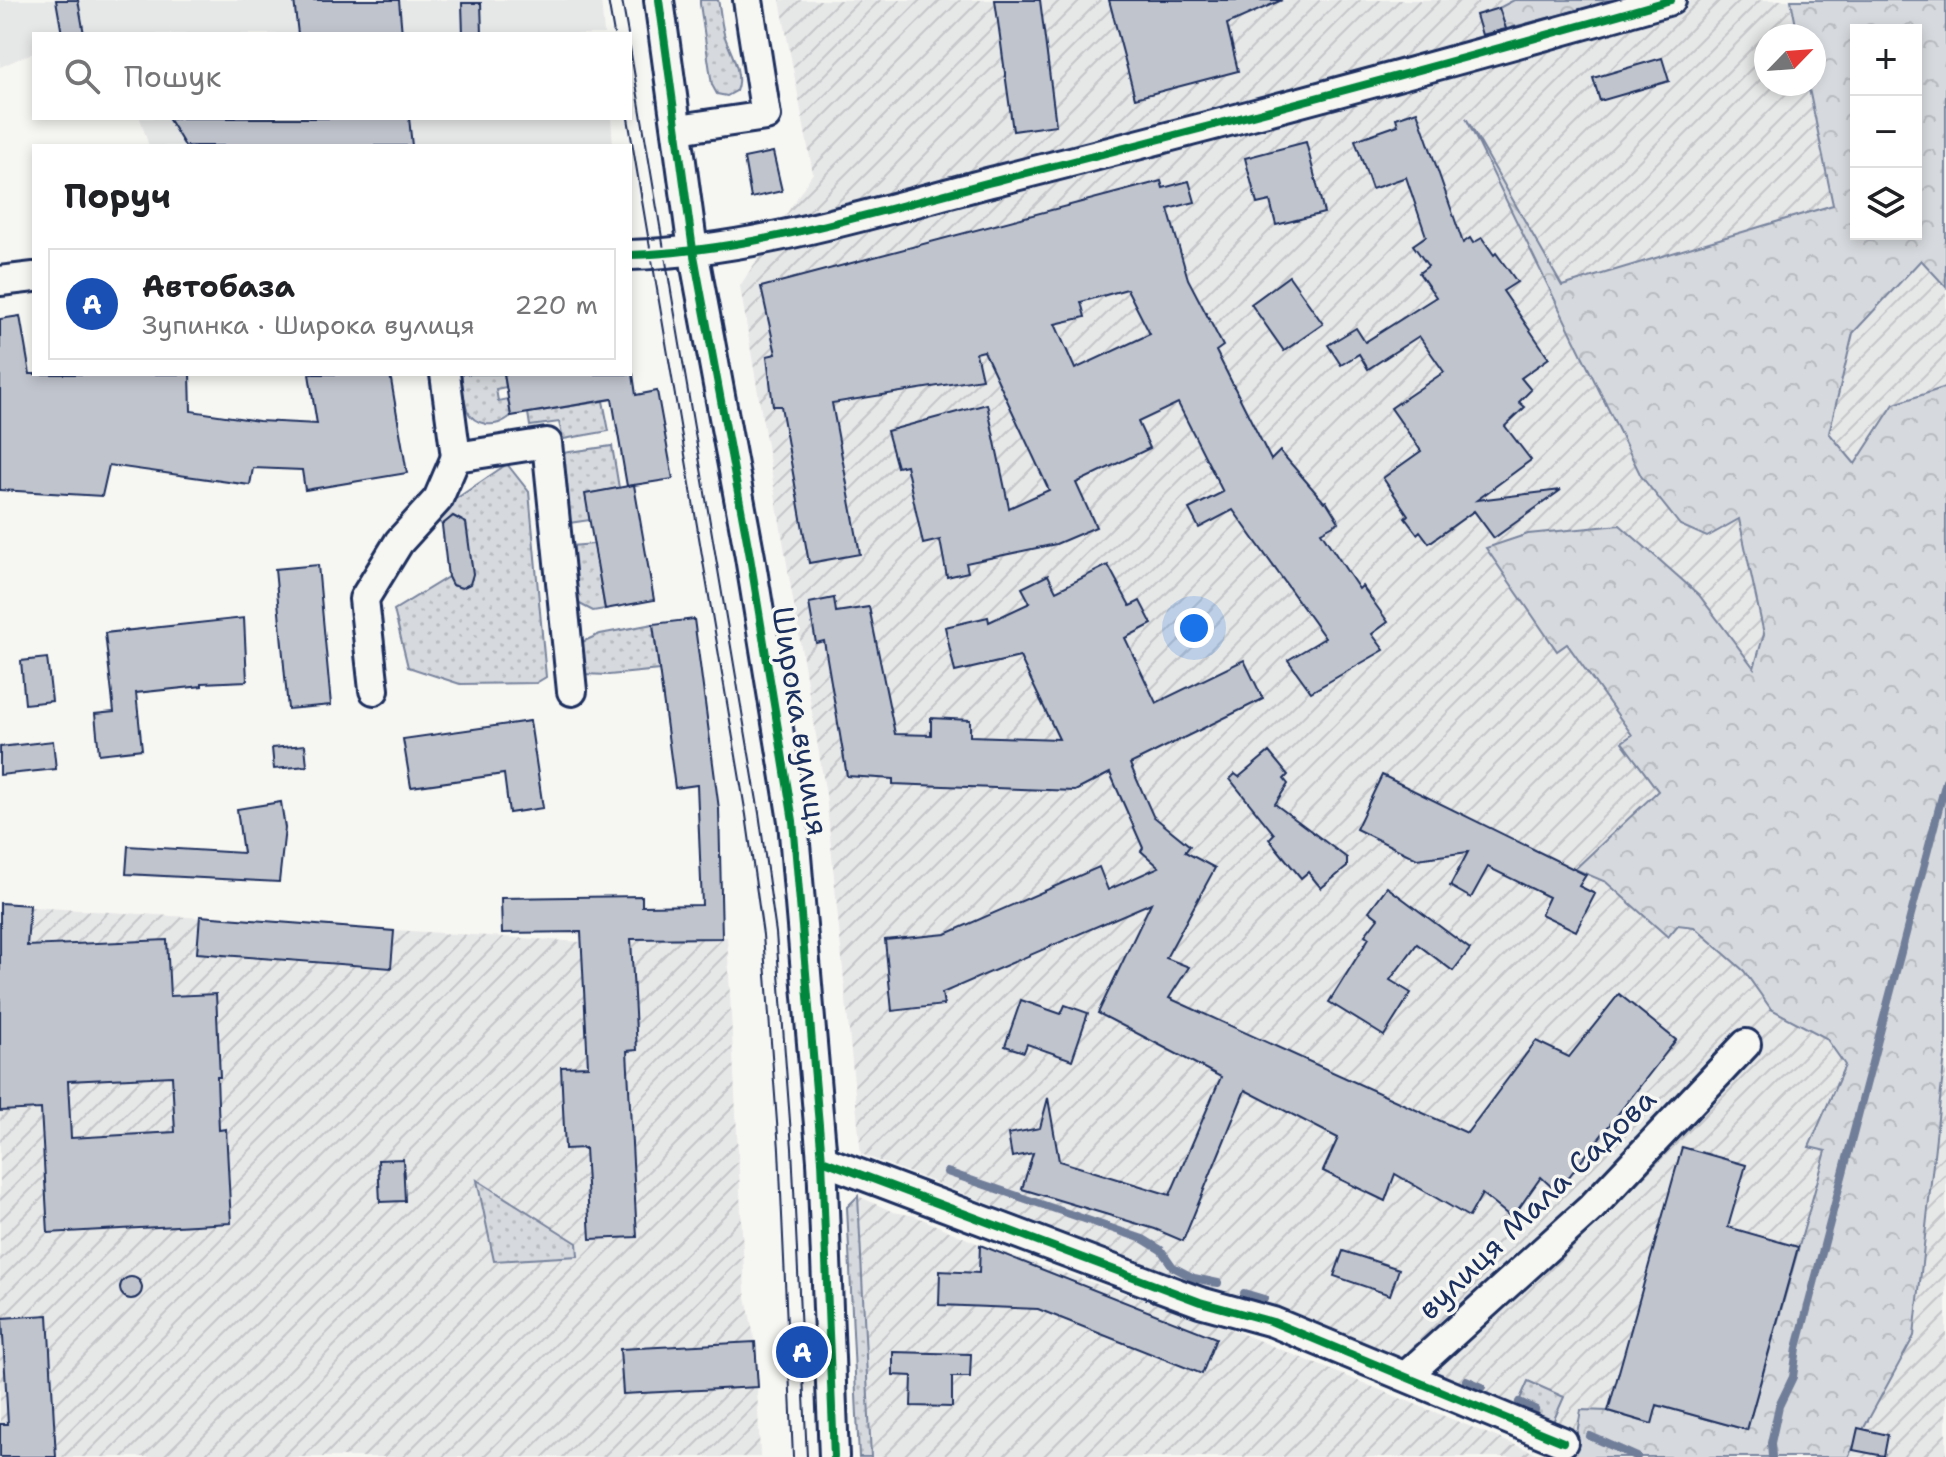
<!DOCTYPE html>
<html lang="uk">
<head>
<meta charset="utf-8">
<style>
  :root { --surface:#fff; --page:#f2f2f2; --text:#202124; --muted:#757577; --line:#e0e0e0; --accent:#0f766e }
  body { margin:0; font-family:"Shantell Sans",sans-serif; background:var(--page); color:var(--text) }
  .controls { position:absolute; right:24px; top:24px; display:grid; overflow:hidden; border-radius:0px; box-shadow:0 4px 12px #0003 }
  .controls button { width:72px; height:72px; display:grid; place-items:center; padding:0; border:0; border-bottom:2px solid var(--line); background:var(--surface); color:var(--text); font:40px sans-serif }
  .compass { position:absolute; left:1754px; top:24px; width:72px; height:72px; border-radius:50%; background:var(--surface); box-shadow:0 4px 12px #0003; rotate:65deg }
  .you { position:absolute; left:1194px; top:628px; width:28px; height:28px; margin:-20px; border:6px solid #fff; border-radius:50%; background:#1a73e8; box-shadow:0 0 0 12px #1a73e833 }
  .badge { display:grid; place-items:center; width:52px; height:52px; border-radius:50%; background:var(--accent); color:#fff; font-size:26px; font-weight:700 }
  .pin { position:absolute; translate:-50% -50%; border:4px solid #fff; box-shadow:0 2px 8px #0006 }
  .list { margin:0; padding:0; list-style:none }
  h2 { display:flex; justify-content:space-between; align-items:center; height:104px; margin:0; padding:0 32px; font-size:34px }
  h2 small { font-size:26px; font-weight:400; color:var(--muted) }
  .list li { display:grid; grid-template-columns:52px 1fr auto; gap:24px; align-items:center; box-sizing:border-box; height:112px; margin:0 16px 16px; padding:0 16px; border:2px solid var(--line); border-radius:0px }
  .list b { display:block; font-size:30px; white-space:nowrap }
  .list p { margin:0; font-size:26px; white-space:nowrap; color:var(--muted) }
  .list em { font-size:26px; font-style:normal; color:var(--muted) }
  .icon { flex:none; width:44px; height:44px; fill:none; stroke:currentColor; stroke-width:2; stroke-linecap:round; stroke-linejoin:round }
  .map { position:relative; flex:none; width:1946px; height:1457px; overflow:hidden }
  .search { position:absolute; background:var(--surface); box-shadow:0 4px 12px #0003; left:32px; top:32px; width:600px; height:88px; display:flex; align-items:center; gap:20px; box-sizing:border-box; padding:0 28px; border-radius:0px; color:var(--muted); font-size:30px }
  .panel { position:absolute; background:var(--surface); box-shadow:0 4px 12px #0003; left:32px; top:144px; width:600px; height:232px; border-radius:0px }
  .map>svg:first-child { display:block }
  .built { fill:#e6e7e7 }
  .industrial { fill:url(#industrial-furrows); fill-rule:evenodd }
  .grass { fill:url(#grass-dots); stroke:#78849e; stroke-width:2 }
  .forest { fill:url(#forest-crowns); stroke:#78849e; stroke-width:2; fill-rule:evenodd }
  .lines { fill:none; stroke-linecap:round; stroke-linejoin:round }
  .stream { stroke:#717e99; stroke-width:8 }
  .building { fill:#c0c4cd; stroke:#1b2f5e; stroke-width:2; fill-rule:evenodd }
  .minor-casing { stroke:#1b2f5e; stroke-width:34 }
  .minor { stroke:#f6f6f2; stroke-width:28 }
  .tram { stroke:#1b2f5e; stroke-width:2 }
  .cycleway-casing { stroke:#f6f6f2; stroke-width:13 }
  .cycleway { stroke:#00873e; stroke-width:8 }
  .labels { text-anchor:middle; stroke-width:7; stroke-linejoin:round; paint-order:stroke }
  .street-label { font-size:30px; fill:#1b2f5e; stroke:#f6f6f2 }
</style>
</head>
<body>
<div class="map">
<svg width="1946" height="1457" viewBox="0 0 1946 1457">
  <defs>
    <pattern id="industrial-furrows" width="10" height="10" patternUnits="userSpaceOnUse" patternTransform="scale(2)"><rect width="10" height="10" fill="#e6e7e7"/><path d="M-1 1l2-2M0 10L10 0M9 11l2-2" fill="none" stroke="#c5c6c9"/></pattern>
    <pattern id="grass-dots" width="8" height="8" patternUnits="userSpaceOnUse" patternTransform="scale(2)"><rect width="8" height="8" fill="#d6d9dd"/><path d="M2 2h.1M6 6h.1" fill="none" stroke="#b7bbc0" stroke-width="1.8" stroke-linecap="round"/></pattern>
    <pattern id="forest-crowns" width="20" height="18" patternUnits="userSpaceOnUse" patternTransform="scale(2)"><rect width="20" height="18" fill="#d6d9dd"/><path d="M2 6a3 3 0 1 1 6 0M12 15a3 3 0 1 1 6 0" fill="none" stroke="#b7bbc0"/></pattern>
  </defs>
  <rect width="100%" height="100%" fill="#f6f6f2"/>
  <filter id="ink" filterUnits="userSpaceOnUse"><feTurbulence type="fractalNoise" baseFrequency=".0125" numOctaves="2"/><feDisplacementMap in="SourceGraphic" scale="16" xChannelSelector="R" yChannelSelector="G"/><feConvolveMatrix kernelMatrix="1 2 1 2 8 2 1 2 1" color-interpolation-filters="sRGB"/></filter>
  <g filter="url(#ink)">
    <g class="built">
      <polygon points="0,0 601,0 604,34 34,34 34,52 0,67"/>
      <polygon points="140,118 611,118 613,146 149,146"/>
    </g>
    <g class="industrial">
      <path d="M780,0h1166v1457h-321l-324,-133 -440,-170 -35,-360 -86,-508 73,-113zM1856,30h60v204h-60zM1766,36h48v48h-48z"/>
      <polygon points="0,905 581,942 727,937 745,1292 755,1342 760,1457 0,1457"/>
      <polygon points="858,1196 893,1212 915,1216 981,1245 1233,1330 1545,1457 871,1457"/>
    </g>
    <g class="grass">
      <path d="M718,0c3,12 3,28 8,40 6,15 17,34 10,51l-9,5 -10,-2 -5,-9 -12,-81v-4z"/>
      <path d="M461,374h43l2,13 -10,2 2,12 10,-2 3,17c-9,7 -15,9 -25,8 -25,-4 -22,-30 -25,-50z"/>
      <polygon points="603,401 609,431 563,439 559,422 530,426 528,413"/>
      <polygon points="612,446 619,488 586,494 590,520 569,523 562,453"/>
      <polygon points="507,464 529,492 546,677 536,683 460,684 408,667 394,610 448,577 452,585 462,588 472,579 466,523 453,516 442,525 436,517 444,507"/>
      <polygon points="594,544 605,609 593,611 576,602 571,546"/>
      <polygon points="653,624 659,670 609,675 582,674 580,643 600,634"/>
      <polygon points="477,1180 577,1243 578,1256 494,1261"/>
      <polygon points="858,1196 871,1457 859,1457 847,1207"/>
      <polygon points="1528,1381 1564,1397 1553,1422 1534,1413 1537,1407 1520,1399"/>
    </g>
    <g class="forest">
      <polygon points="1514,0 1616,0 1506,29 1499,8"/>
      <path d="M1791,0h155v287l-25,-27 -68,73 -24,100 26,31 39,-60 52,-17v659l-32,290 -66,121h-275l8,-47 27,1 43,13 6,-19 90,25 79,-279 -17,-4 36,-82 -19,-27 -55,-29 -27,-38 -50,-44 -16,-2 -10,12 -62,-55 -31,-13 83,-78 -36,-49 10,-7 -65,-91 -10,7 -71,-103 42,-14 92,-9 79,70 55,73 10,-34 -25,-115 -32,18 -27,-12 -39,-49 -175,-358 96,168 271,-81 -25,-121h6v-48h-16zM1856,30h60v204h-60z"/>
    </g>
    <g class="lines">
      <g class="stream">
        <polyline points="947,1172 1143,1239 1161,1250 1173,1267 1194,1278 1218,1283"/>
        <polyline points="1244,1293 1264,1299"/>
        <polyline points="1466,1380 1482,1387"/>
        <polyline points="1519,1402 1535,1410"/>
        <polyline points="1590,1436 1637,1457"/>
        <polyline points="1772,1457 1771,1443 1779,1406 1793,1377 1797,1348 1946,781"/>
      </g>
    </g>
    <g class="building">
      <polygon points="56,0 78,0 84,34 62,34"/>
      <polygon points="294,0 399,0 402,34 298,34"/>
      <polygon points="995,0 1040,0 1056,125 1013,131"/>
      <polygon points="1109,0 1282,0 1227,24 1238,71 1135,98"/>
      <polygon points="462,3 481,3 482,34 463,34"/>
      <polygon points="1499,8 1506,29 1482,35 1476,15"/>
      <polygon points="1662,58 1669,81 1600,101 1593,78"/>
      <polygon points="1417,111 1463,243 1470,238 1473,243 1482,238 1494,255 1496,253 1517,282 1503,291 1549,358 1521,378 1531,390 1519,402 1525,407 1505,426 1531,460 1477,500 1561,490 1494,538 1474,511 1429,543 1420,531 1417,534 1405,518 1408,515 1383,478 1421,451 1391,408 1444,372 1419,336 1368,369 1359,354 1341,365 1328,345 1356,328 1365,342 1436,297 1419,273 1428,266 1413,245 1426,236 1406,177 1372,189 1355,140 1398,125 1396,118"/>
      <polygon points="168,118 409,118 412,146 185,146"/>
      <polygon points="1306,142 1324,213 1276,225 1270,201 1257,204 1245,158"/>
      <polygon points="773,152 782,191 751,198 744,158"/>
      <path d="M1161,181l2,7 26,-7 6,21 -27,7 20,70 35,67 -7,5 55,109 9,-9 44,51 2,-1 13,21 -18,10 38,57 3,-3 26,36 -16,12 12,16 -73,42 -23,-32 37,-22 -92,-128 -34,18 -10,-19 34,-17 -45,-89 -40,19 12,26 -74,35 20,44 -40,17 -90,19 2,9 -21,5 -7,-37 -17,4 -17,-79 -9,2 -10,-36 100,-27 22,104 40,-18 -65,-139 -8,2 6,26 -150,24 28,151 -51,9 -28,-157h-8l-6,-50 9,-2 -15,-67zM1127,289l23,45 -75,35 -20,-45 30,-7 -4,-15z"/>
      <polygon points="1289,276 1323,324 1284,351 1251,304"/>
      <polygon points="20,316 30,374 190,374 191,411 259,421 317,424 309,374 390,374 407,473 305,490 302,470 253,468 250,485 109,465 102,496 0,490 0,319"/>
      <polygon points="504,374 633,374 636,395 657,391 673,479 627,486 612,399 511,416"/>
      <polygon points="634,485 654,600 605,609 585,494"/>
      <polygon points="453,516 466,523 473,574 470,584 462,588 452,585 448,577 442,525"/>
      <polygon points="318,565 331,705 288,709 275,569"/>
      <polygon points="1108,565 1130,606 1140,601 1152,624 1125,638 1156,703 1244,660 1263,699 1130,764 1153,816 1190,846 1185,852 1215,868 1166,958 1189,967 1169,998 1467,1133 1536,1041 1569,1057 1619,994 1676,1040 1557,1192 1541,1177 1512,1218 1482,1194 1469,1217 1395,1174 1385,1201 1323,1171 1338,1138 1245,1090 1183,1241 1155,1229 1022,1189 1033,1153 1012,1157 1008,1134 1040,1128 1048,1098 1059,1161 1170,1195 1221,1077 1098,1013 1151,903 942,993 944,1005 892,1011 885,940 946,934 1099,867 1108,890 1159,867 1141,851 1143,848 1110,773 1075,791 893,784 893,779 847,776 824,641 816,643 809,603 834,598 836,612 869,607 895,734 931,735 931,718 970,720 970,736 1059,739 1020,657 955,672 945,627 988,617 989,622 1030,603 1022,588 1048,575 1056,591"/>
      <polygon points="244,618 247,681 202,683 202,686 136,693 142,749 99,754 95,714 114,712 105,633"/>
      <polygon points="694,619 719,809 722,938 631,939 637,1050 627,1051 637,1237 590,1239 585,1148 565,1149 561,1067 588,1066 581,932 502,933 501,898 642,896 642,906 702,905 697,785 675,788 653,624"/>
      <polygon points="47,658 52,701 25,704 21,661"/>
      <polygon points="530,721 543,808 509,813 504,774 411,787 403,739"/>
      <polygon points="53,741 56,769 0,775 0,747"/>
      <polygon points="305,745 307,766 274,769 272,748"/>
      <polygon points="1269,752 1288,775 1284,779 1288,784 1275,804 1347,858 1347,867 1321,888 1308,872 1301,878 1269,839 1274,834 1230,779 1235,774 1239,777"/>
      <polygon points="1382,775 1586,875 1579,886 1595,894 1576,931 1541,914 1549,897 1488,867 1471,898 1450,886 1468,852 1417,859 1356,829"/>
      <polygon points="281,802 285,828 279,882 126,874 128,846 243,853 237,809"/>
      <polygon points="1387,887 1470,949 1453,971 1417,944 1390,980 1411,993 1384,1036 1329,1002 1369,938 1365,935 1378,918 1369,911"/>
      <path d="M0,903l30,2 -3,41 140,-6 3,56 46,-2 4,83h-3l2,53 7,-1 5,94 -183,10 -7,-124 -41,2zM172,1076l3,56 -104,6 -3,-57z"/>
      <polygon points="200,916 394,931 391,968 197,953"/>
      <polygon points="1021,1000 1061,1014 1065,1005 1088,1013 1072,1060 1027,1044 1024,1052 1005,1046"/>
      <polygon points="1682,1147 1746,1165 1728,1227 1798,1247 1747,1430 1657,1405 1652,1424 1608,1411"/>
      <polygon points="403,1159 405,1201 380,1202 378,1160"/>
      <polygon points="980,1245 1216,1338 1202,1374 1038,1309 939,1305 940,1271 979,1273"/>
      <polygon points="1343,1251 1399,1269 1390,1295 1334,1276"/>
      <circle cx="131" cy="1288" r="11"/>
      <polygon points="48,1315 56,1457 0,1457 0,1424 8,1424 2,1318"/>
      <polygon points="755,1342 758,1387 623,1394 620,1349"/>
      <polygon points="893,1352 971,1354 970,1377 952,1377 952,1407 911,1406 912,1376 893,1375"/>
      <polygon points="1858,1428 1888,1435 1884,1456 1853,1450"/>
    </g>
    <g class="lines">
      <g class="minor-casing">
        <g id="minor">
          <polyline points="659,0 693,250 750,557 793,821 822,1160 834,1457"/>
          <polyline points="678,129 766,116 748,0"/>
          <path d="M630,255c127,-4 251,-45 373,-76 224,-56 446,-116 668,-179"/>
          <polyline points="0,281 34,277"/>
          <polyline points="445,374 456,457 547,443 572,691"/>
          <polyline points="374,690 364,599 399,542 438,499 456,457"/>
          <polyline points="822,1160 1200,1302 1273,1322 1563,1442"/>
          <polyline points="1406,1376 1591,1208 1746,1044"/>
        </g>
      </g>
      <use href="#minor" class="minor"/>
      <g class="tram">
        <polyline points="608,0 614,34"/>
        <polyline points="622,0 628,34"/>
        <polyline points="630,48 759,813 776,933 792,1148 807,1457"/>
        <polyline points="628,118 746,815 763,935 779,1149 793,1457"/>
      </g>
      <g class="cycleway-casing">
        <g id="cycleway">
          <polyline points="659,0 693,250 750,557 793,821 822,1160 834,1457"/>
          <path d="M630,255c127,-4 251,-45 373,-76 224,-56 446,-116 668,-179"/>
          <polyline points="822,1160 1200,1302 1273,1322 1563,1442"/>
        </g>
      </g>
      <use href="#cycleway" class="cycleway"/>
    </g>
  </g>
  <g class="labels">
    <g class="street-label">
      <text transform="translate(800 721) rotate(81)" y="10">Широка вулиця</text>
      <text transform="translate(1537 1204) rotate(-44)" y="10">вулиця Мала Садова</text>
    </g>
  </g>
</svg>
<div class="controls">
<button>+</button>
<button>−</button>
<button><svg class="icon" aria-label="layers" viewBox="0 0 24 24"><path d="M12 4l9 5-9 5-9-5zM3 14l9 5 9-5"/></svg></button>
</div>
<svg class="compass" viewBox="-18 -18 36 36"><path d="M0-13l5 13h-10z" fill="#e53935"/><path d="M0 13l5-13h-10z" fill="#757577"/></svg>
<div class="you"></div>
<div class="pin badge" style="left:802px;top:1352px;background:#1a4fb4">A</div>
<div class="search"><svg class="icon" aria-label="search" viewBox="0 0 24 24"><circle cx="10" cy="10" r="6"/><path d="M15 15l6 6"/></svg>Пошук</div>
<section class="panel">
<h2>Поруч<small></small></h2>
<ul class="list">
<li><span class="badge" style="background:#1a4fb4">A</span><div><b>Автобаза</b><p>Зупинка · Широка вулиця</p></div><em>220 m</em></li>
</ul>
</section>
</div>
</body>
</html>
